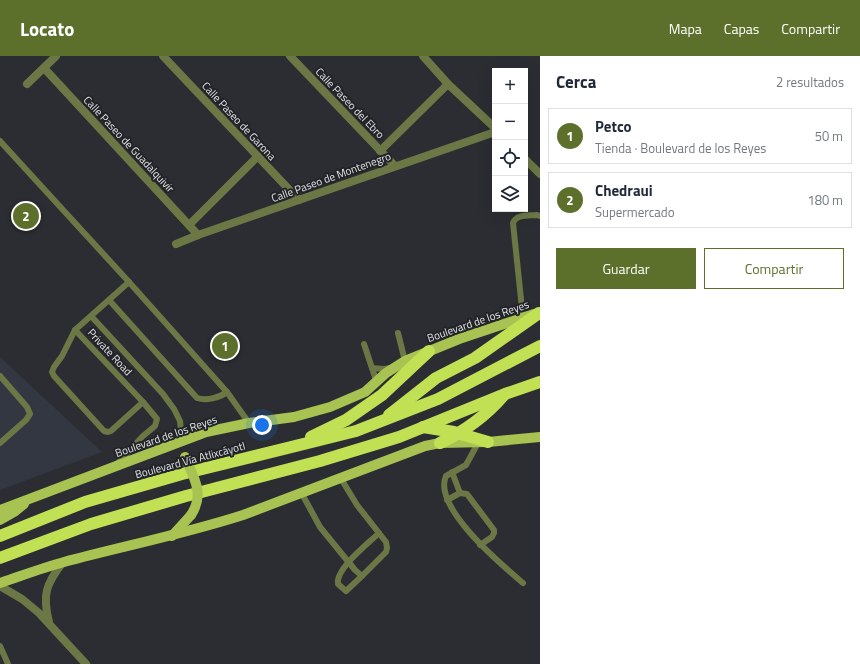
<!DOCTYPE html>
<html lang="es">
<head>
<meta charset="utf-8">
<style>
  :root { --surface:#fff; --page:#f2f2f3; --text:#1f2937; --muted:#747a83; --line:#e0e1e3; --accent:#5d702b }
  body { margin:0; font-family:"Titillium Web",sans-serif; background:var(--page); color:var(--text) }
  .controls { position:absolute; right:12px; top:12px; display:grid; overflow:hidden; border-radius:0px; box-shadow:0 4px 16px #0002 }
  .controls button { width:36px; height:36px; display:grid; place-items:center; padding:0; border:0; border-bottom:1px solid var(--line); background:var(--surface); color:var(--text); font:20px sans-serif }
  .you { position:absolute; left:262px; top:369px; width:14px; height:14px; margin:-10px; border:3px solid #fff; border-radius:50%; background:#1a73e8; box-shadow:0 0 0 6px #1a73e833 }
  .badge { display:grid; place-items:center; width:26px; height:26px; border-radius:50%; background:var(--accent); color:#fff; font-size:13px; font-weight:700 }
  .pin { position:absolute; translate:-50% -50%; border:2px solid #fff; box-shadow:0 1px 4px #0006 }
  .list { margin:0; padding:0; list-style:none }
  h2 { display:flex; justify-content:space-between; align-items:center; height:52px; margin:0; padding:0 16px; font-size:17px }
  h2 small { font-size:13px; font-weight:400; color:var(--muted) }
  .list li { display:grid; grid-template-columns:26px 1fr auto; gap:12px; align-items:center; box-sizing:border-box; height:56px; margin:0 8px 8px; padding:0 8px; border:1px solid var(--line); border-radius:0px }
  .list b { display:block; font-size:15px; white-space:nowrap }
  .list p { margin:0; font-size:13px; white-space:nowrap; color:var(--muted) }
  .list em { font-size:13px; font-style:normal; color:var(--muted) }
  .actions { display:flex; gap:8px; padding:12px 16px }
  .actions a { flex:1; padding:9px 0; border:1px solid var(--accent); border-radius:0px; text-align:center; font-size:14px; color:var(--accent) }
  .actions .main { background:var(--accent); color:#fff }
  .icon { flex:none; width:22px; height:22px; fill:none; stroke:currentColor; stroke-width:2; stroke-linecap:round; stroke-linejoin:round }
  .map { position:relative; flex:none; width:540px; height:608px; overflow:hidden }
  header { display:flex; align-items:center; gap:24px; box-sizing:border-box; height:56px; padding:0 20px; background:var(--accent); color:#fff }
  header strong { font-size:19px }
  nav { display:flex; gap:22px; margin-inline-start:auto; font-size:14px }
  main { display:flex }
  aside { flex:1; background:var(--surface) }
  .map>svg:first-child { display:block }
  .built { fill:#323741 }
  .lines { fill:none; stroke-linecap:round; stroke-linejoin:round }
  .lane { stroke:#6b7845; stroke-width:6 }
  .street { stroke:#6b7845; stroke-width:8 }
  .primary { stroke:#a8c351; stroke-width:10 }
  .highway { stroke:#c1e053; stroke-width:12 }
  .primary-bridge { stroke:#a8c351; stroke-width:10 }
  .labels { text-anchor:middle; stroke-width:4; stroke-linejoin:round; paint-order:stroke }
  .street-label { font-size:11px; fill:#e1e2e5; stroke:#222428 }
</style>
</head>
<body>
<header>
<strong>Locato</strong>
<nav><a>Mapa</a><a>Capas</a><a>Compartir</a></nav>
</header>
<main>
<div class="map">
<svg width="540" height="608" viewBox="0 0 540 608">
  <rect width="100%" height="100%" fill="#2b2d32"/>
  <polygon class="built" points="0,301 102,396 0,434"/>
  <g class="lines">
    <g class="lane">
      <polyline points="0,85 129,226 75,274 62,300 54,311 52,316 54,320 104,375 108,376 111,375 143,346"/>
      <polyline points="129,226 227,336 249,367"/>
      <path d="M109,244l88,98c9,3 22,0 30,-6"/>
      <polyline points="92,261 163,338 174,353 180,365 182,385"/>
      <path d="M523,262l-10,-95c3,-9 16,-7 24,-8l3,1"/>
      <polyline points="75,274 143,346 157,363 155,370 143,380 117,408"/>
      <polyline points="398,277 405,305"/>
      <polyline points="364,288 377,327"/>
      <polyline points="372,312 384,313 390,312"/>
      <polyline points="0,320 27,351 30,358 26,364 0,387"/>
      <path d="M478,387l-12,22 -20,11c-14,31 56,89 77,107"/>
      <polyline points="452,416 460,437"/>
      <polyline points="301,436 320,471 355,514 362,520 386,496 387,492 386,486 357,449 340,421"/>
      <polyline points="447,444 460,437 467,438 494,474 494,477 492,481 480,489"/>
      <path d="M362,520l-16,15 -8,-7c-3,-15 31,-41 41,-51"/>
      <polyline points="0,590 8,608"/>
    </g>
    <g class="street">
      <polyline points="163,0 299,144"/>
      <polyline points="290,0 395,110"/>
      <polyline points="423,0 448,28 495,72"/>
      <polyline points="44,12 198,179"/>
      <polyline points="27,28 56,0"/>
      <polyline points="380,95 448,28"/>
      <polyline points="525,103 540,118"/>
      <polyline points="189,169 257,101"/>
      <polyline points="176,188 198,179 495,76"/>
      <polyline points="0,530 22,543 39,557 86,608"/>
      <path d="M49,566c-7,-27 -3,-38 14,-60"/>
    </g>
    <g class="primary">
      <polyline points="0,454 206,376 249,367 294,361 330,351 365,336 386,317 405,305 459,283 534,258"/>
      <polyline points="0,464 14,456 24,448"/>
      <polyline points="172,480 191,459"/>
      <path d="M0,527c21,-7 42,-15 64,-21 60,-16 120,-28 179,-47l182,-69 15,-3 48,-1 52,-5"/>
    </g>
    <g class="highway">
      <polyline points="389,359 436,322 475,302 539,257"/>
      <polyline points="423,371 454,376 488,386"/>
      <polyline points="311,381 346,364 382,339 429,295"/>
      <path d="M440,387c25,-12 45,-26 63,-47"/>
      <polyline points="0,480 85,446 182,418 356,375 438,343 540,290"/>
      <polyline points="0,502 91,468 186,440 320,405 399,381 505,338 540,326"/>
    </g>
    <path class="primary-bridge" d="M185,401c9,21 20,37 6,58"/>
  </g>
  <g class="labels">
    <g class="street-label">
      <text transform="translate(350 47) rotate(46)" y="4">Calle Paseo del Ebro</text>
      <text transform="translate(239 65) rotate(47)" y="4">Calle Paseo de Garona</text>
      <text transform="translate(129 88) rotate(47)" y="4">Calle Paseo de Guadalquivir</text>
      <text transform="translate(331 121) rotate(-20)" y="4">Calle Paseo de Montenegro</text>
      <text transform="translate(478 265) rotate(-19)" y="4">Boulevard de los Reyes</text>
      <text transform="translate(110 296) rotate(47)" y="4">Private Road</text>
      <text transform="translate(166 380) rotate(-19)" y="4">Boulevard de los Reyes</text>
      <text transform="translate(190 404) rotate(-15)" y="4">Boulevard Vía Atlixcáyotl</text>
    </g>
  </g>
</svg>
<div class="controls">
<button>+</button>
<button>−</button>
<button><svg class="icon" aria-label="locate" viewBox="0 0 24 24"><circle cx="12" cy="12" r="6"/><path d="M12 2v4M12 18v4M2 12h4M18 12h4"/></svg></button>
<button><svg class="icon" aria-label="layers" viewBox="0 0 24 24"><path d="M12 4l9 5-9 5-9-5zM3 14l9 5 9-5"/></svg></button>
</div>
<div class="you"></div>
<div class="pin badge" style="left:225px;top:290px">1</div>
<div class="pin badge" style="left:26px;top:160px">2</div>
</div>
<aside>
<h2>Cerca<small>2 resultados</small></h2>
<ul class="list">
<li><span class="badge">1</span><div><b>Petco</b><p>Tienda · Boulevard de los Reyes</p></div><em>50 m</em></li>
<li><span class="badge">2</span><div><b>Chedraui</b><p>Supermercado</p></div><em>180 m</em></li>
</ul>
<div class="actions"><a class="main">Guardar</a><a>Compartir</a></div>
</aside>
</main>
</body>
</html>
